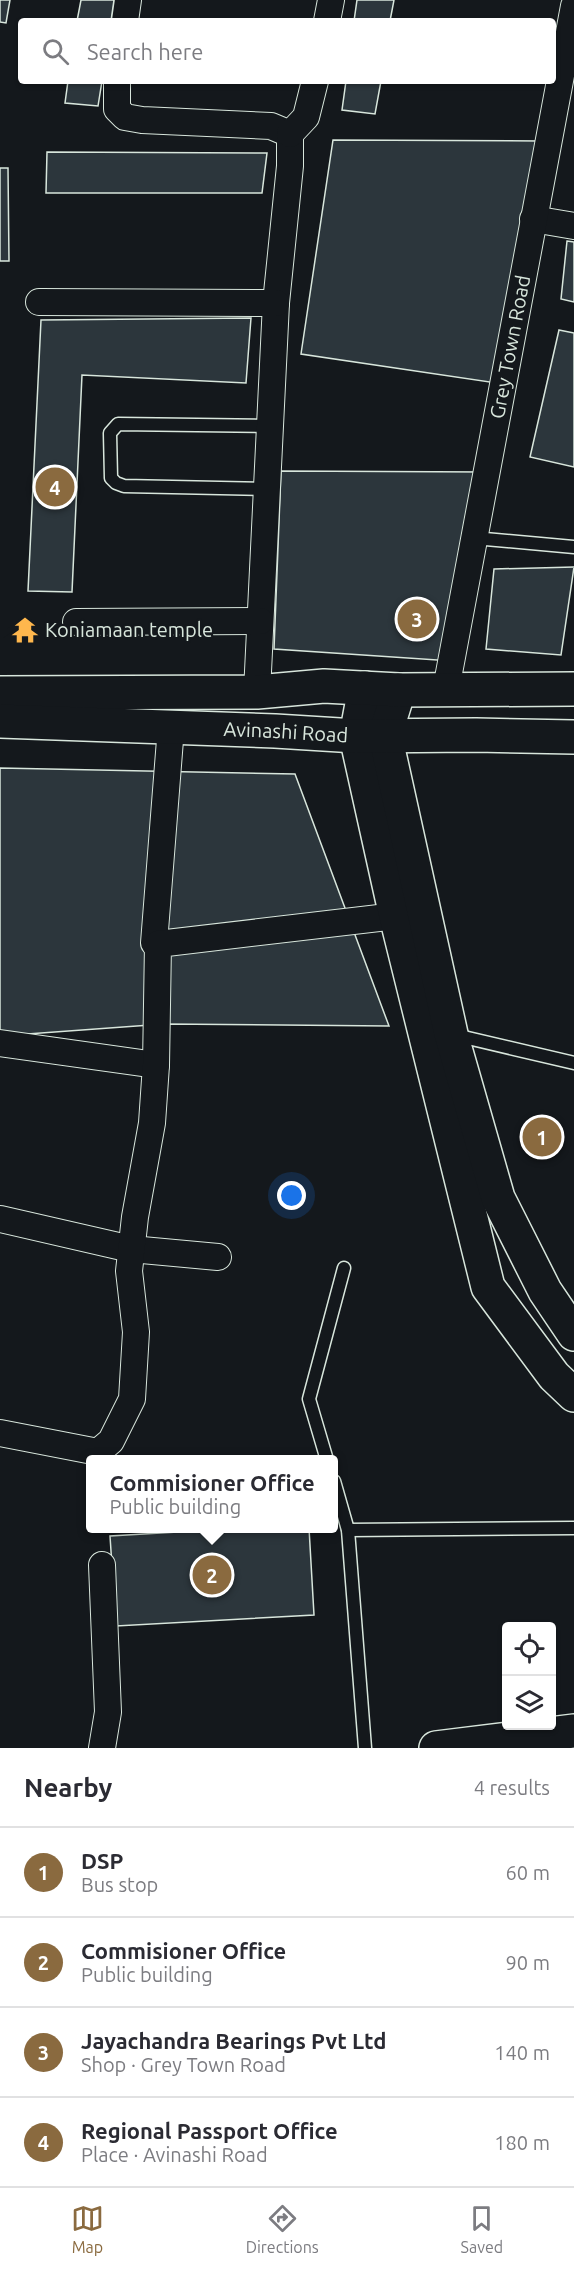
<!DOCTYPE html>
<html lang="en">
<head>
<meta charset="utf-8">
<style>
  :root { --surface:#fff; --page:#f7f7f7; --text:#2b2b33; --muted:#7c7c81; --line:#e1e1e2; --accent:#8a6a3f }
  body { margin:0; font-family:Ubuntu,sans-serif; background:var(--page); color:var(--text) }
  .controls { position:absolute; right:18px; bottom:18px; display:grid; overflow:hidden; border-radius:6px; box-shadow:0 2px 4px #0004 }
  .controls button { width:54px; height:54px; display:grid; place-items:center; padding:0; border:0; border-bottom:2px solid var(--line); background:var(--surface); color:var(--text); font:30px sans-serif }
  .you { position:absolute; left:292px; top:1196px; width:21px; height:21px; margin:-15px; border:4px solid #fff; border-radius:50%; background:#1a73e8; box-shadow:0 0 0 9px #1a73e833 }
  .badge { display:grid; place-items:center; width:39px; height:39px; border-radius:50%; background:var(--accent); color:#fff; font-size:20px; font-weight:700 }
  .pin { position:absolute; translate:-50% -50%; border:3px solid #fff; box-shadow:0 2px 6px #0006 }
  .popup { position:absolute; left:86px; top:1455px; width:252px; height:78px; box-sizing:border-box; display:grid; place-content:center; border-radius:6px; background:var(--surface); filter:drop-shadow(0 2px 4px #0005); font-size:20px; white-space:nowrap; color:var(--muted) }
  .popup b { font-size:22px; color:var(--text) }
  .popup::after { content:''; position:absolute; left:50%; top:100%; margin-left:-12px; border:12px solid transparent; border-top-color:var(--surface) }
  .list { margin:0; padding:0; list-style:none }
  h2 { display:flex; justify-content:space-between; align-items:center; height:78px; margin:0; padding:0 24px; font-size:26px }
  h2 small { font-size:20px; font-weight:400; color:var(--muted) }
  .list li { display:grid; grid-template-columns:39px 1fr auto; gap:18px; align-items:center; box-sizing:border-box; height:90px; padding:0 24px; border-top:2px solid var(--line) }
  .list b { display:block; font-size:22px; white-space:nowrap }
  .list p { margin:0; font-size:20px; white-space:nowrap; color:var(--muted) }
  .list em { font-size:20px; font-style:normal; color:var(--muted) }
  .icon { flex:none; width:33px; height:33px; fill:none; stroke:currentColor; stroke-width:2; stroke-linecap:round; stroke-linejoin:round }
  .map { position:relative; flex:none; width:574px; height:1748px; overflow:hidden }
  .search { position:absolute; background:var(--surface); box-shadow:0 2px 4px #0004; left:18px; right:18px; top:18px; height:66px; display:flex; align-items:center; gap:15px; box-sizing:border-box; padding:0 21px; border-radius:6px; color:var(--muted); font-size:22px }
  .sheet { height:438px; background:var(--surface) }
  nav { display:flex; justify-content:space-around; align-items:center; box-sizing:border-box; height:84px; border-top:2px solid var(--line); background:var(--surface); font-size:16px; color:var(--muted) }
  nav a { display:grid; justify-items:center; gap:3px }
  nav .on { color:var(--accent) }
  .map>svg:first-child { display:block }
  .building { fill:#2c363c; stroke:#d8e6dc; stroke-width:1.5 }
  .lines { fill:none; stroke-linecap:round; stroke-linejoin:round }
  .service-casing { stroke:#d8e6dc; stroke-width:15 }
  .minor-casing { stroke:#d8e6dc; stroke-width:28 }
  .secondary-casing { stroke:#d8e6dc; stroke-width:36 }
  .primary-casing { stroke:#d8e6dc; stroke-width:36 }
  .service { stroke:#14181c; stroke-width:12 }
  .minor { stroke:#14181c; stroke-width:26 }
  .secondary { stroke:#14181c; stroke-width:33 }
  .primary { stroke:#14181c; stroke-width:33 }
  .labels { text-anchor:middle; stroke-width:4.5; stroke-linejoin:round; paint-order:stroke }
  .street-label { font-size:20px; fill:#d8e6dc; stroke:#14181c }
  .poi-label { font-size:20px; fill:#d8e6dc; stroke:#14181c; text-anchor:start }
</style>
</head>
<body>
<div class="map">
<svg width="574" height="1748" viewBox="0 0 574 1748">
  <rect width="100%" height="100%" fill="#14181c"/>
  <g class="building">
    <polygon points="0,0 10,0 6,23 0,22"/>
    <polygon points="81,0 114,0 111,21 77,21"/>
    <polygon points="357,0 394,0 390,21 354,21"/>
    <polygon points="68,81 102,81 98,106 65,103"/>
    <polygon points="346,81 381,81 375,114 342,110"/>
    <polygon points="333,140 541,141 503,384 301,354"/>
    <polygon points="47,152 267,153 262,193 46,193"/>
    <polygon points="0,168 8,168 9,261 0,261"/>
    <polygon points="567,241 574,242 574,302 561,299"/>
    <polygon points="251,318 246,383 82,375 72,592 28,591 41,320"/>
    <polygon points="559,330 574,333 574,467 530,457"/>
    <polygon points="281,471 486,472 452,661 274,649"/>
    <polygon points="574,567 561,655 486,649 494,569"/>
    <polygon points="0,768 295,774 389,1026 164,1024 0,1036"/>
    <polygon points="246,1528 309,1528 314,1615 116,1626 110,1536"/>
  </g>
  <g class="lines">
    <g class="service-casing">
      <g id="service">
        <polyline points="267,489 124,486 116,483 111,478 110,433 118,424 270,426"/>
        <polyline points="474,538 574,547"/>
        <polyline points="455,1035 574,1063"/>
        <polyline points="327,1460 309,1399 344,1268"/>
        <polyline points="334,1481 348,1530 365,1748"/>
        <polyline points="348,1530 574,1528"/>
      </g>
    </g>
    <g class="minor-casing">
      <g id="minor">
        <polyline points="125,21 128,0"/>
        <polyline points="327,21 331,0"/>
        <polyline points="117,81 117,109 125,117 142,120 271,126 290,134 290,166 276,303 257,692"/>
        <polyline points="290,134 306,117 315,81"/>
        <polyline points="533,219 574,226"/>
        <polyline points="39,302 276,303"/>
        <polyline points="76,622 260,621"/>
        <path id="s1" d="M446,689l128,-683"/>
        <polyline points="154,943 171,727"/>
        <polyline points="0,1043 156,1065"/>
        <polyline points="0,1219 131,1249 218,1257"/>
        <polyline points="0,1433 98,1452 111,1441 132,1399 136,1332 129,1271 135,1217 152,1123 156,1065 158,944 396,916"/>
        <polyline points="102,1565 108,1712 102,1748"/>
      </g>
    </g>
    <g class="secondary-casing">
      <g id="secondary">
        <polyline points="365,688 356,736 396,916 488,1287 554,1376 574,1395"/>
        <polyline points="399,690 385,735 451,1034 498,1198 545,1291 574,1334"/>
        <polyline points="436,1748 574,1731"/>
      </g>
    </g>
    <g class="primary-casing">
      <g id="primary">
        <polyline points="0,693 257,692 324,686 399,690 574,689"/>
        <path id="s2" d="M0,721l275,10 81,5 120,-1 98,2"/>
      </g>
    </g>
    <use href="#service" class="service"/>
    <use href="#minor" class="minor"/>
    <use href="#secondary" class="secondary"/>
    <use href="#primary" class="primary"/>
  </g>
  <defs>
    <g id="temple-bare" transform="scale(2.07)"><path d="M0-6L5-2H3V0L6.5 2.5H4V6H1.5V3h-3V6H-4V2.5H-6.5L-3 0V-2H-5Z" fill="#ffb74d" stroke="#14181c" stroke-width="2.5" paint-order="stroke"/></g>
  </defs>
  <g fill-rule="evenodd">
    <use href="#temple-bare" x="25" y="630"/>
  </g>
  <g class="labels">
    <g class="street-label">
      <text dy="7" stroke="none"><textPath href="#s1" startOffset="348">Grey Town Road</textPath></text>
      <text dy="7" stroke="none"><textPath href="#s2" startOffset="286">Avinashi Road</textPath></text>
    </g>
    <g class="poi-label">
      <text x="45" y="637">Koniamaan temple</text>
    </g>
  </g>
</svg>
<div class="controls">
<button><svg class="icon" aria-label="locate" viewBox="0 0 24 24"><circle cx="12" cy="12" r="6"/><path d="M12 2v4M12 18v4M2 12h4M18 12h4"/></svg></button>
<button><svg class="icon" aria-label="layers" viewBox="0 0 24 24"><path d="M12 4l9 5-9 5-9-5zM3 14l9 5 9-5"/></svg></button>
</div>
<div class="you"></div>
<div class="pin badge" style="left:542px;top:1137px">1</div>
<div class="pin badge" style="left:212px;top:1575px">2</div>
<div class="popup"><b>Commisioner Office</b>Public building</div>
<div class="pin badge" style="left:417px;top:619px">3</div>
<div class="pin badge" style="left:55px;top:487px">4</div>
<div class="search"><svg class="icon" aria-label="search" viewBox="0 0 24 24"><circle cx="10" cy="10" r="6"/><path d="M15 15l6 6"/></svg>Search here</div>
</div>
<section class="sheet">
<h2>Nearby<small>4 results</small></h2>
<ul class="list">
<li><span class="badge">1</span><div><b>DSP</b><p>Bus stop</p></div><em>60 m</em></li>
<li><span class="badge">2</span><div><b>Commisioner Office</b><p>Public building</p></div><em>90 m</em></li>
<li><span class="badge">3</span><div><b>Jayachandra Bearings Pvt Ltd</b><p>Shop · Grey Town Road</p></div><em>140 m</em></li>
<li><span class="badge">4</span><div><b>Regional Passport Office</b><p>Place · Avinashi Road</p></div><em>180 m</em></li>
</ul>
</section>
<nav>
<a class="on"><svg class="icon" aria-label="map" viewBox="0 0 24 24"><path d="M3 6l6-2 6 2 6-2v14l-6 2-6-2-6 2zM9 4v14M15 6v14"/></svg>Map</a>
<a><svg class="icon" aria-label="directions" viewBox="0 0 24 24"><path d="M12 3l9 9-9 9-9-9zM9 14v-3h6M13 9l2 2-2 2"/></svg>Directions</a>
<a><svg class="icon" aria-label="saved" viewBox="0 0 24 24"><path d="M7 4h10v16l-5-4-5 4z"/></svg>Saved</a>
</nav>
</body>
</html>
